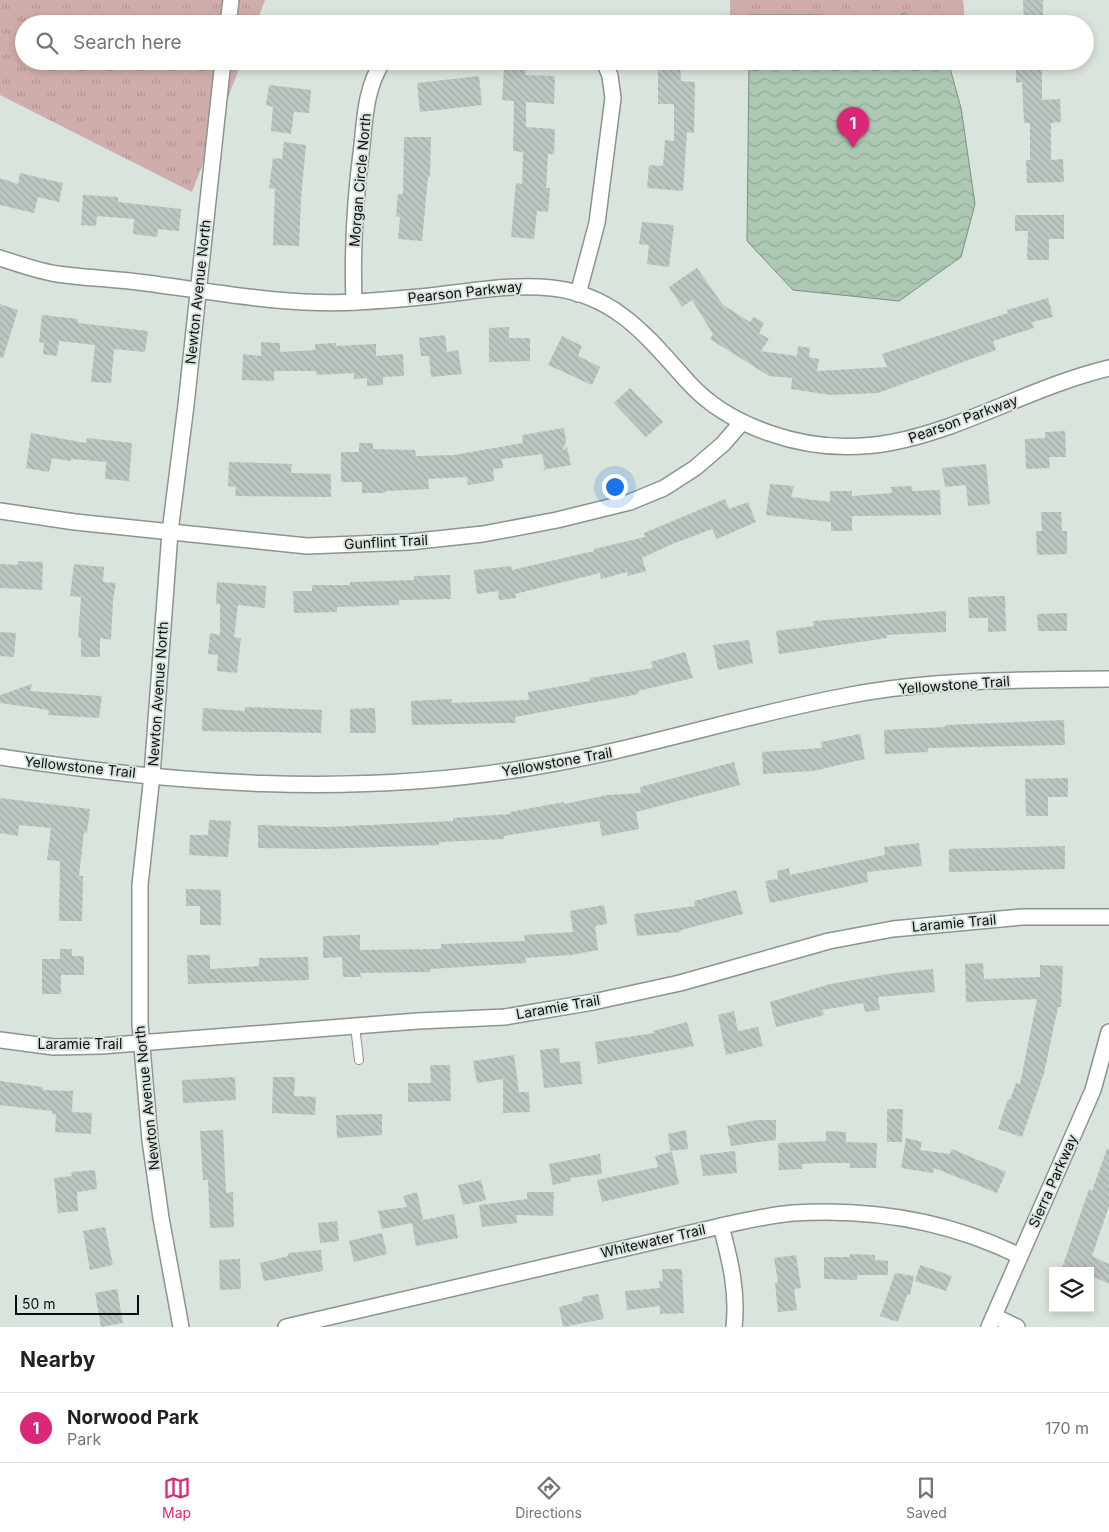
<!DOCTYPE html>
<html lang="en">
<head>
<meta charset="utf-8">
<style>
  :root { --surface:#fff; --page:#f6f6f6; --text:#202124; --muted:#757577; --line:#e0e0e0; --accent:#db2777 }
  body { margin:0; font-family:Inter,sans-serif; background:var(--page); color:var(--text) }
  .controls { position:absolute; right:15px; bottom:15px; display:grid; overflow:hidden; border-radius:0px; box-shadow:0 2px 8px #0003 }
  .controls button { width:45px; height:45px; display:grid; place-items:center; padding:0; border:0; border-bottom:1px solid var(--line); background:var(--surface); color:var(--text); font:25px sans-serif }
  .scale { position:absolute; left:15px; bottom:12px; width:124px; box-sizing:border-box; padding-left:5px; border:2px solid #0b0e0c; border-top:0; font-size:14px; line-height:18px; white-space:nowrap; color:#0b0e0c; -webkit-text-stroke:4px #d9e4dc; paint-order:stroke }
  .you { position:absolute; left:614px; top:486px; width:18px; height:18px; margin:-12px; border:4px solid #fff; border-radius:50%; background:#1a73e8; box-shadow:0 0 0 8px #1a73e833 }
  .badge { display:grid; place-items:center; width:32px; height:32px; border-radius:50%; background:var(--accent); color:#fff; font-size:16px; font-weight:700 }
  .pin { position:absolute; translate:-50% -41px; filter:drop-shadow(0 1px 2px #0008) }
  .pin::after { content:''; position:absolute; top:26px; width:18px; height:15px; background:inherit; clip-path:polygon(0 0,100% 0,50% 100%) }
  .list { margin:0; padding:0; list-style:none }
  h2 { display:flex; justify-content:space-between; align-items:center; height:65px; margin:0; padding:0 20px; font-size:21px }
  h2 small { font-size:16px; font-weight:400; color:var(--muted) }
  .list li { display:grid; grid-template-columns:32px 1fr auto; gap:15px; align-items:center; box-sizing:border-box; height:70px; padding:0 20px; border-top:1px solid var(--line) }
  .list b { display:block; font-size:19px; white-space:nowrap }
  .list p { margin:0; font-size:16px; white-space:nowrap; color:var(--muted) }
  .list em { font-size:16px; font-style:normal; color:var(--muted) }
  .icon { flex:none; width:28px; height:28px; fill:none; stroke:currentColor; stroke-width:2; stroke-linecap:round; stroke-linejoin:round }
  .map { position:relative; flex:none; width:1109px; height:1327px; overflow:hidden }
  .search { position:absolute; background:var(--surface); box-shadow:0 2px 8px #0003; left:15px; right:15px; top:15px; height:55px; display:flex; align-items:center; gap:12px; box-sizing:border-box; padding:0 18px; border-radius:28px; color:var(--muted); font-size:19px }
  .sheet { height:135px; background:var(--surface) }
  nav { display:flex; justify-content:space-around; align-items:center; box-sizing:border-box; height:70px; border-top:1px solid var(--line); background:var(--surface); font-size:14px; color:var(--muted) }
  nav a { display:grid; justify-items:center; gap:2px }
  nav .on { color:var(--accent) }
  .map>svg:first-child { display:block }
  .park { fill:url(#park-tufts) }
  .water { fill:url(#water-waves); stroke:#7c9182 }
  .building { fill:url(#building-back-hatch) }
  .lines { fill:none; stroke-linecap:round; stroke-linejoin:round }
  .service-casing { stroke:#8b948d; stroke-width:10 }
  .minor-casing { stroke:#8b948d; stroke-width:18 }
  .service { stroke:#fff; stroke-width:8 }
  .minor { stroke:#fff; stroke-width:15 }
  .labels { text-anchor:middle; stroke-width:4; stroke-linejoin:round; paint-order:stroke }
  .street-label { font-size:14px; fill:#0b0e0c; stroke:#d9e4dc }
</style>
</head>
<body>
<div class="map">
<svg width="1109" height="1327" viewBox="0 0 1109 1327">
  <defs>
    <pattern id="park-tufts" width="24" height="20" patternUnits="userSpaceOnUse" patternTransform="scale(1.25)"><rect width="24" height="20" fill="#cfadaa"/><path d="M3 7l-1-3M5 7V3M7 7l1-3M15 17l-1-3M17 17v-4M19 17l1-3" fill="none" stroke="#b09491"/></pattern>
    <pattern id="water-waves" width="16" height="10" patternUnits="userSpaceOnUse" patternTransform="scale(1.25)"><rect width="16" height="10" fill="#adc9b4"/><path d="M0 5q4-4 8 0t8 0" fill="none" stroke="#94ab9a"/></pattern>
    <pattern id="building-back-hatch" width="6" height="6" patternUnits="userSpaceOnUse" patternTransform="scale(1.25)"><rect width="6" height="6" fill="#bdc7c0"/><path d="M-1 5l2 2M0 0l6 6M5-1l2 2" fill="none" stroke="#a1aaa4"/></pattern>
  </defs>
  <rect width="100%" height="100%" fill="#d9e4dc"/>
  <g class="park">
    <polygon points="0,0 265,0 256,24 24,24 24,61 242,61 192,192 0,95"/>
    <polygon points="730,0 963,0 965,24 730,24"/>
  </g>
  <g class="water">
    <polygon points="905,13 917,24 882,24"/>
    <polygon points="750,15 821,15 864,24 750,24"/>
    <polygon points="749,61 948,61 961,108 975,204 961,257 899,301 793,290 747,241"/>
  </g>
  <g class="building">
    <polygon points="1023,0 1043,0 1043,22 1024,22"/>
    <polygon points="658,61 680,61 681,81 695,82 694,133 687,132 683,191 647,188 649,165 663,166 665,140 674,141 674,104 658,104"/>
    <polygon points="1042,61 1042,100 1060,99 1061,122 1051,123 1051,160 1063,159 1064,182 1027,183 1026,160 1030,160 1030,123 1024,123 1022,82 1016,83 1016,62"/>
    <polygon points="504,67 526,69 525,75 555,76 554,104 526,102 526,127 555,129 554,154 548,154 546,188 550,188 548,212 537,211 534,239 511,237 516,183 522,184 523,152 513,151 514,101 502,100"/>
    <polygon points="479,76 482,105 420,112 417,83"/>
    <polygon points="269,85 311,90 309,113 294,112 291,134 271,131 273,107 266,105"/>
    <polygon points="404,137 431,137 430,177 428,177 422,241 398,239 400,217 396,216 398,194 403,194"/>
    <polygon points="284,142 306,145 301,198 299,246 273,245 275,189 269,188 273,158 282,159"/>
    <polygon points="20,173 63,183 59,202 38,197 34,213 0,205 0,178 18,184"/>
    <polygon points="83,195 118,197 118,202 181,209 179,231 158,229 157,237 133,234 134,219 97,216 96,226 81,225"/>
    <polygon points="1015,215 1064,215 1064,239 1049,239 1049,260 1027,260 1028,231 1015,231"/>
    <polygon points="642,222 674,225 669,267 647,264 649,245 639,244"/>
    <polygon points="697,268 723,305 750,322 754,317 764,323 759,333 769,339 761,351 797,356 798,346 810,348 809,357 819,359 817,371 887,367 882,354 1008,313 1007,310 1048,298 1053,317 1032,322 1034,328 993,341 996,350 878,393 831,395 791,389 792,378 769,376 710,339 713,334 692,300 682,307 669,287"/>
    <polygon points="0,304 18,310 3,358 0,358"/>
    <polygon points="42,315 78,319 78,323 148,331 145,352 114,349 111,383 91,382 95,345 59,341 57,356 43,354 44,343 39,342"/>
    <polygon points="509,327 509,338 530,338 530,361 489,362 489,328"/>
    <polygon points="445,335 447,352 458,350 462,374 431,377 429,356 421,356 419,338"/>
    <polygon points="562,336 582,346 578,356 600,367 592,385 548,365"/>
    <polygon points="261,342 280,343 280,352 315,350 315,344 336,343 336,346 376,344 376,356 403,354 404,376 383,377 383,385 367,386 367,378 354,379 354,373 316,375 316,371 274,371 274,381 242,380 243,354 261,356"/>
    <polygon points="630,388 663,422 646,437 614,403"/>
    <polygon points="564,428 566,442 562,451 567,447 571,465 542,470 545,468 542,454 502,459 503,468 493,469 494,481 468,485 467,477 428,479 429,489 385,491 385,493 362,493 362,482 341,482 341,452 359,452 359,443 373,443 373,449 415,450 416,456 454,455 523,443 522,435"/>
    <polygon points="1065,431 1066,457 1049,457 1050,468 1026,469 1025,439 1045,438 1045,432"/>
    <polygon points="31,433 86,443 87,438 132,443 129,481 105,479 106,462 71,459 70,461 52,458 49,472 26,468"/>
    <polygon points="229,462 292,464 291,473 331,474 331,497 235,496 236,487 228,486"/>
    <polygon points="986,464 990,504 968,506 966,485 945,487 942,468"/>
    <polygon points="770,484 794,486 791,497 830,502 830,491 852,491 852,496 892,493 891,487 912,486 912,491 940,490 941,515 852,516 852,531 831,531 831,522 766,515"/>
    <polygon points="725,499 729,509 748,502 756,522 717,539 712,529 670,545 642,558 646,571 628,576 627,572 601,579 600,573 515,594 516,598 499,600 498,591 477,594 474,570 512,566 512,570 594,551 594,549 645,537 644,533"/>
    <polygon points="1041,512 1061,512 1062,531 1067,531 1067,554 1037,555 1036,531 1042,531"/>
    <polygon points="18,561 43,562 42,590 0,588 0,564 17,565"/>
    <polygon points="74,564 104,567 103,582 116,583 113,600 111,640 100,638 100,657 81,657 81,638 78,638 81,597 70,596"/>
    <polygon points="450,575 451,599 399,600 399,605 337,607 337,612 294,613 293,591 312,591 312,585 350,585 350,582 414,580 414,576"/>
    <polygon points="217,582 266,586 265,608 238,605 234,637 241,638 237,673 217,671 218,655 208,654 210,633 220,635 220,604 216,604"/>
    <polygon points="1005,596 1006,631 988,632 988,618 969,618 968,597"/>
    <polygon points="946,611 946,632 887,635 887,638 779,654 776,631 814,626 813,621"/>
    <polygon points="1067,613 1067,631 1038,631 1037,614"/>
    <polygon points="0,632 16,633 14,657 0,656"/>
    <polygon points="749,640 753,663 718,670 713,645"/>
    <polygon points="685,652 693,678 638,691 639,694 515,717 516,723 412,725 411,701 452,699 452,703 529,700 528,692 590,681 590,678 653,668 651,662"/>
    <polygon points="32,684 30,691 102,696 99,718 48,715 49,710 0,703 0,695"/>
    <polygon points="245,707 322,710 321,733 202,731 203,708 245,711"/>
    <polygon points="375,708 376,733 350,733 350,709"/>
    <polygon points="1064,720 1065,745 928,748 928,752 885,754 884,730 945,727 945,725"/>
    <polygon points="860,734 865,759 813,771 763,774 762,752 822,748 821,742"/>
    <polygon points="734,762 740,785 636,812 639,829 602,836 599,821 504,836 504,839 439,842 439,845 321,849 258,848 258,825 328,827 453,821 453,818 511,814 510,812 564,802 564,804 608,795 641,793 640,787"/>
    <polygon points="1068,778 1068,797 1048,797 1048,816 1026,816 1025,779"/>
    <polygon points="0,798 90,809 87,833 84,832 79,876 83,876 82,921 59,921 60,861 47,860 51,828 19,825 18,836 0,833"/>
    <polygon points="209,820 231,821 228,857 189,855 190,835 208,835"/>
    <polygon points="919,843 922,866 867,872 868,882 770,903 765,881 778,879 777,871 789,868 790,875 885,855 884,847"/>
    <polygon points="1065,846 1065,869 949,872 949,849"/>
    <polygon points="186,889 221,890 221,925 200,925 200,906 186,906"/>
    <polygon points="736,890 743,914 681,930 681,932 637,936 634,914 695,906 694,901"/>
    <polygon points="604,905 607,924 595,926 598,950 571,955 525,958 526,963 430,969 430,972 360,973 361,977 343,977 342,957 323,958 323,936 360,935 360,950 441,949 441,944 525,941 524,935 573,932 570,911"/>
    <polygon points="60,949 72,949 72,956 84,956 84,975 61,975 61,994 42,994 42,959 60,959"/>
    <polygon points="187,955 210,955 210,969 259,966 259,958 308,957 309,980 188,984"/>
    <polygon points="983,963 984,979 1040,977 1040,965 1063,966 1061,1007 1058,1007 1044,1073 1022,1137 998,1129 1008,1099 1010,1100 1016,1083 1020,1084 1037,999 966,1002 965,964"/>
    <polygon points="933,969 935,992 878,997 880,1010 865,1012 863,1003 822,1010 824,1015 776,1027 770,1002 830,984 894,973"/>
    <polygon points="734,1011 738,1031 758,1027 763,1046 726,1055 718,1015"/>
    <polygon points="687,1022 694,1046 598,1064 595,1042 654,1033 653,1031"/>
    <polygon points="559,1048 560,1063 580,1061 582,1084 544,1088 540,1050"/>
    <polygon points="514,1055 519,1092 529,1092 530,1112 503,1113 503,1079 477,1083 473,1061"/>
    <polygon points="430,1065 450,1065 451,1101 408,1102 408,1083 431,1083"/>
    <polygon points="235,1077 236,1100 183,1103 182,1080"/>
    <polygon points="273,1077 295,1077 294,1096 316,1097 315,1115 272,1113"/>
    <polygon points="0,1081 43,1087 43,1090 73,1091 72,1112 92,1113 91,1134 55,1132 56,1114 52,1114 52,1111 0,1105"/>
    <polygon points="887,1109 903,1109 902,1142 887,1142"/>
    <polygon points="382,1114 382,1135 337,1138 336,1115"/>
    <polygon points="757,1120 776,1120 776,1140 731,1146 727,1126"/>
    <polygon points="223,1130 226,1193 233,1192 234,1227 210,1228 208,1180 203,1180 200,1131"/>
    <polygon points="686,1130 688,1149 670,1151 668,1134"/>
    <polygon points="826,1131 846,1132 846,1142 877,1143 876,1168 850,1168 850,1163 820,1163 802,1164 802,1169 779,1170 778,1143 826,1141"/>
    <polygon points="906,1138 922,1142 920,1150 950,1154 952,1149 1006,1172 997,1193 934,1168 933,1173 901,1168"/>
    <polygon points="1107,1149 1109,1149 1109,1206 1092,1256 1109,1264 1109,1284 1090,1275 1090,1271 1061,1271 1089,1189 1092,1191"/>
    <polygon points="735,1151 737,1173 703,1176 700,1155"/>
    <polygon points="672,1152 679,1184 602,1202 597,1180 658,1167 655,1156"/>
    <polygon points="600,1154 602,1174 570,1178 571,1181 553,1185 549,1164"/>
    <polygon points="95,1170 97,1189 77,1192 78,1211 58,1213 54,1178 72,1176 71,1172"/>
    <polygon points="481,1180 486,1200 463,1205 458,1185"/>
    <polygon points="417,1192 423,1220 454,1214 458,1238 416,1246 412,1223 382,1229 378,1211 407,1207 403,1196"/>
    <polygon points="527,1192 554,1192 553,1216 516,1215 517,1223 482,1227 479,1205 527,1199"/>
    <polygon points="337,1221 339,1241 320,1243 318,1223"/>
    <polygon points="105,1227 113,1265 90,1270 83,1231"/>
    <polygon points="382,1233 387,1254 354,1262 349,1241"/>
    <polygon points="321,1250 323,1271 264,1281 260,1263 288,1256 288,1253"/>
    <polygon points="850,1254 875,1255 875,1260 888,1261 888,1275 857,1275 857,1280 824,1279 824,1257 850,1257"/>
    <polygon points="796,1255 801,1288 794,1289 797,1310 778,1312 775,1283 778,1282 774,1258"/>
    <polygon points="240,1259 241,1289 220,1290 219,1260"/>
    <polygon points="920,1265 952,1276 946,1291 915,1281"/>
    <polygon points="662,1269 682,1269 684,1313 660,1314 660,1306 627,1310 625,1291 660,1288 659,1281 663,1281"/>
    <polygon points="895,1273 914,1276 910,1295 907,1295 898,1322 880,1316"/>
    <polygon points="117,1289 123,1323 101,1327 95,1293"/>
    <polygon points="598,1294 604,1319 563,1327 559,1307 582,1301 582,1297"/>
  </g>
  <g class="lines">
    <g class="service-casing">
      <polyline id="service" points="355,1026 359,1060"/>
    </g>
    <g class="minor-casing">
      <g id="minor">
        <polyline points="228,24 231,0"/>
        <path d="M0,258c18,6 38,13 57,16 29,4 59,5 89,9 69,9 141,23 212,19 29,-2 59,-4 88,-8 36,-4 70,-10 106,-6 65,7 97,51 137,95 21,23 51,40 80,50 130,46 220,-36 340,-65"/>
        <polyline points="578,294 597,223 613,98 610,76 604,61"/>
        <path d="M354,302c-2,-53 1,-104 8,-157 3,-29 4,-58 21,-84"/>
        <polyline points="0,511 75,522 307,546 409,542 483,534 557,520 630,502 664,488 695,468 723,444 742,422"/>
        <path d="M0,757c174,27 352,40 527,11 110,-17 215,-53 324,-73 85,-16 172,-15 258,-16"/>
        <polyline points="0,1040 54,1047 101,1046 418,1021 505,1017 593,1002 680,983 829,941 893,929 1022,917 1109,917"/>
        <path d="M721,1226c9,34 17,65 13,101"/>
        <polyline points="994,1316 1017,1327"/>
        <polyline points="181,1327 161,1218 150,1140 140,1024 140,885 152,775 170,532 186,405 223,61"/>
        <path d="M286,1327l435,-101c24,-5 48,-11 72,-13 79,-5 156,8 227,43"/>
        <polyline points="989,1327 1093,1090 1109,1032"/>
      </g>
    </g>
    <use href="#service" class="service"/>
    <use href="#minor" class="minor"/>
  </g>
  <g class="labels">
    <g class="street-label">
      <text transform="translate(360 180) rotate(-85)" y="5">Morgan Circle North</text>
      <text transform="translate(198 292) rotate(-84)" y="5">Newton Avenue North</text>
      <text transform="translate(465 292) rotate(-6)" y="5">Pearson Parkway</text>
      <text transform="translate(963 419) rotate(-20)" y="5">Pearson Parkway</text>
      <text transform="translate(386 542) rotate(-3)" y="5">Gunflint Trail</text>
      <text transform="translate(954 685) rotate(-4)" y="5">Yellowstone Trail</text>
      <text transform="translate(158 694) rotate(-86)" y="5">Newton Avenue North</text>
      <text transform="translate(557 762) rotate(-10)" y="5">Yellowstone Trail</text>
      <text transform="translate(80 767) rotate(6)" y="5">Yellowstone Trail</text>
      <text transform="translate(954 923) rotate(-5)" y="5">Laramie Trail</text>
      <text transform="translate(558 1007) rotate(-10)" y="5">Laramie Trail</text>
      <text x="80" y="1049">Laramie Trail</text>
      <text transform="translate(147 1098) rotate(-96)" y="5">Newton Avenue North</text>
      <text transform="translate(1053 1181) rotate(-66)" y="5">Sierra Parkway</text>
      <text transform="translate(653 1241) rotate(-13)" y="5">Whitewater Trail</text>
    </g>
  </g>
</svg>
<div class="controls">
<button><svg class="icon" aria-label="layers" viewBox="0 0 24 24"><path d="M12 4l9 5-9 5-9-5zM3 14l9 5 9-5"/></svg></button>
</div>
<div class="scale">50 m</div>
<div class="you"></div>
<div class="pin badge" style="left:853px;top:148px">1</div>
<div class="search"><svg class="icon" aria-label="search" viewBox="0 0 24 24"><circle cx="10" cy="10" r="6"/><path d="M15 15l6 6"/></svg>Search here</div>
</div>
<section class="sheet">
<h2>Nearby<small></small></h2>
<ul class="list">
<li><span class="badge">1</span><div><b>Norwood Park</b><p>Park</p></div><em>170 m</em></li>
</ul>
</section>
<nav>
<a class="on"><svg class="icon" aria-label="map" viewBox="0 0 24 24"><path d="M3 6l6-2 6 2 6-2v14l-6 2-6-2-6 2zM9 4v14M15 6v14"/></svg>Map</a>
<a><svg class="icon" aria-label="directions" viewBox="0 0 24 24"><path d="M12 3l9 9-9 9-9-9zM9 14v-3h6M13 9l2 2-2 2"/></svg>Directions</a>
<a><svg class="icon" aria-label="saved" viewBox="0 0 24 24"><path d="M7 4h10v16l-5-4-5 4z"/></svg>Saved</a>
</nav>
</body>
</html>
